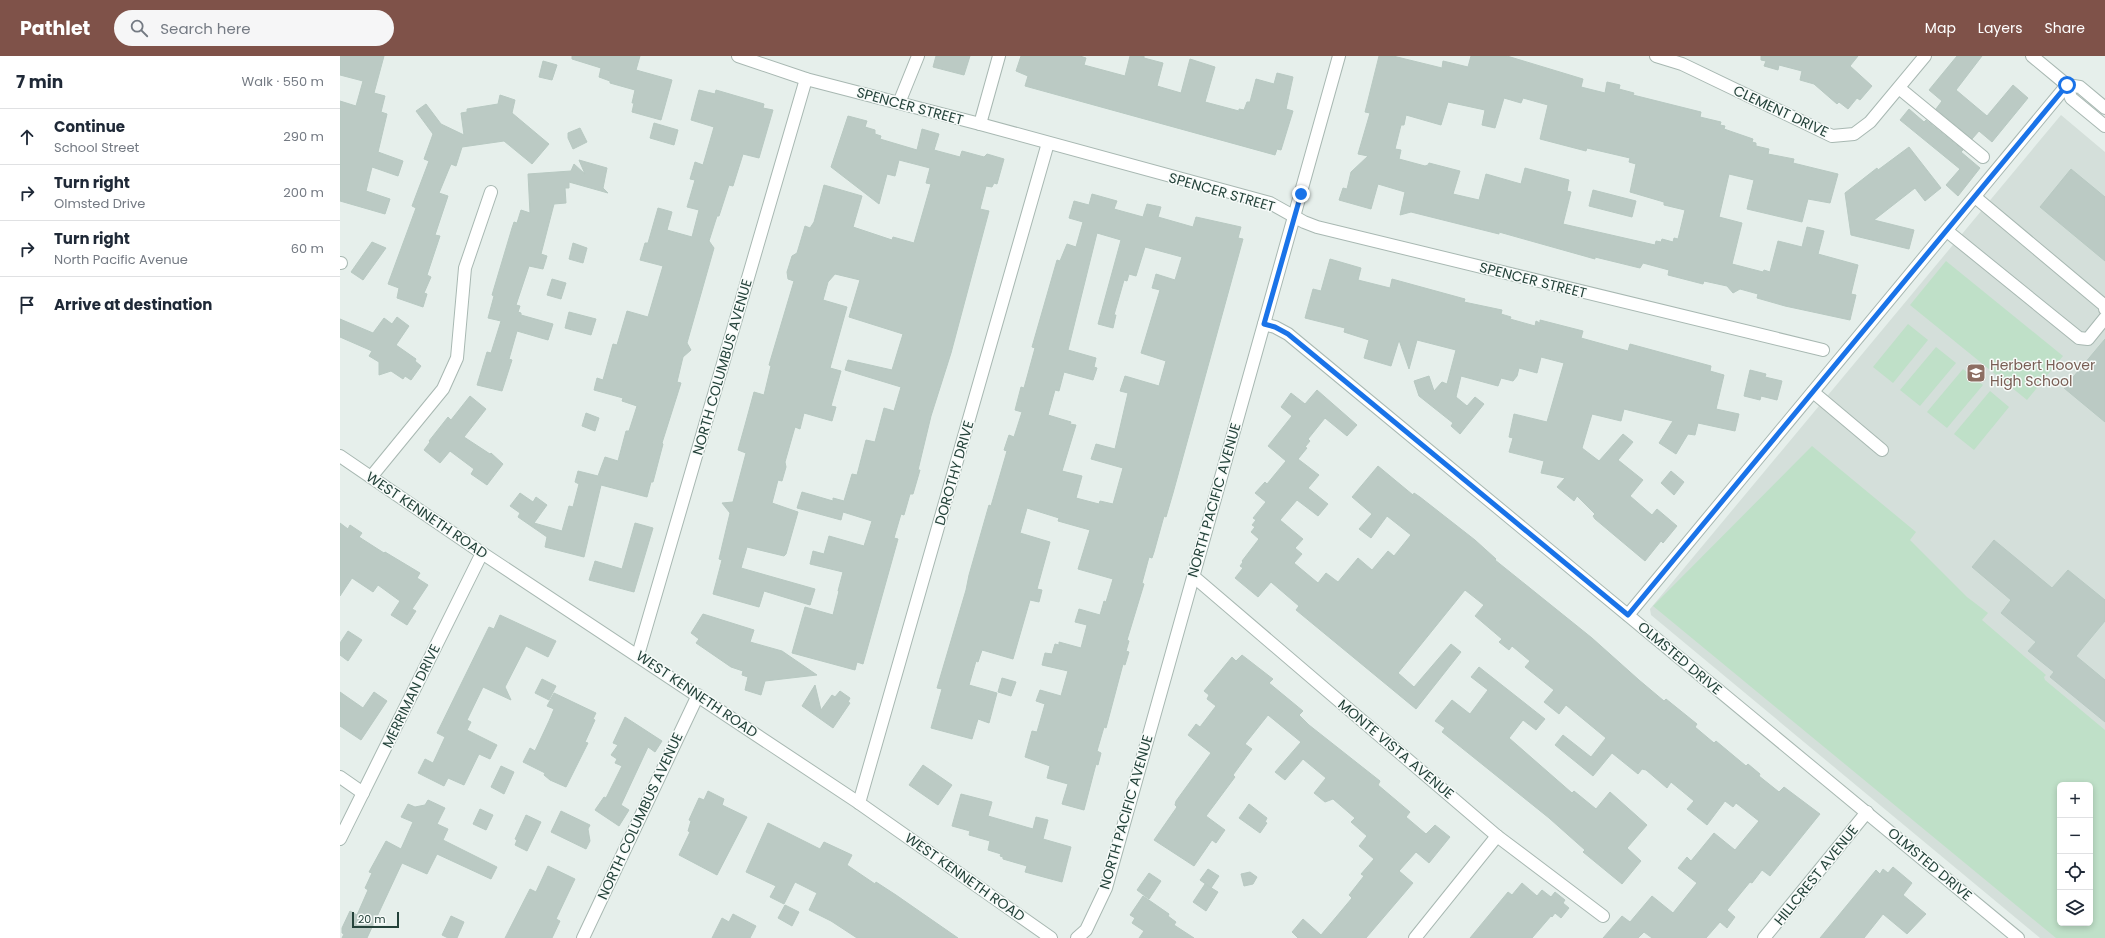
<!DOCTYPE html>
<html lang="en">
<head>
<meta charset="utf-8">
<style>
  :root { --surface:#fff; --page:#f6f6f7; --text:#1f2937; --muted:#747a83; --line:#e0e1e3; --accent:#7f5249 }
  body { margin:0; font-family:Poppins,sans-serif; background:var(--page); color:var(--text) }
  .controls { position:absolute; right:12px; bottom:12px; display:grid; overflow:hidden; border-radius:6px; box-shadow:0 2px 6px #0003 }
  .controls button { width:36px; height:36px; display:grid; place-items:center; padding:0; border:0; border-bottom:1px solid var(--line); background:var(--surface); color:var(--text); font:20px sans-serif }
  .scale { position:absolute; left:12px; bottom:10px; width:47px; box-sizing:border-box; padding-left:4px; border:2px solid #24423a; border-top:0; font-size:11px; line-height:14px; white-space:nowrap; color:#24423a; -webkit-text-stroke:3px #f7fbf9; paint-order:stroke }
  .stop { position:absolute; width:12px; height:12px; margin:-9px; border:3px solid #1a73e8; border-radius:50%; background:#fff }
  .stop.end { background:#1a73e8; border-color:#fff; box-shadow:0 1px 4px #0008 }
  .list { margin:0; padding:0; list-style:none }
  h2 { display:flex; justify-content:space-between; align-items:center; height:52px; margin:0; padding:0 16px; font-size:17px }
  h2 small { font-size:13px; font-weight:400; color:var(--muted) }
  .list li { display:grid; grid-template-columns:26px 1fr auto; gap:12px; align-items:center; box-sizing:border-box; height:56px; padding:0 16px; border-top:1px solid var(--line) }
  .list b { display:block; font-size:15px; white-space:nowrap }
  .list p { margin:0; font-size:13px; white-space:nowrap; color:var(--muted) }
  .list em { font-size:13px; font-style:normal; color:var(--muted) }
  .icon { flex:none; width:22px; height:22px; fill:none; stroke:currentColor; stroke-width:2; stroke-linecap:round; stroke-linejoin:round }
  .map { position:relative; flex:none; width:1765px; height:882px; overflow:hidden }
  header { display:flex; align-items:center; gap:24px; box-sizing:border-box; height:56px; padding:0 20px; background:var(--accent); color:#fff }
  header strong { font-size:19px }
  nav { display:flex; gap:22px; margin-inline-start:auto; font-size:14px }
  .search { width:280px; height:36px; background:var(--page); display:flex; align-items:center; gap:10px; box-sizing:border-box; padding:0 14px; border-radius:22px; color:var(--muted); font-size:15px }
  main { display:flex }
  aside { flex:1; background:var(--surface) }
  .map>svg:first-child { display:block }
  .built { fill:#d4dfda; fill-rule:evenodd }
  .green { fill:#bfe0c8; fill-rule:evenodd }
  .building { fill:#bbcac4; stroke:#b8c9c2; fill-rule:evenodd }
  .lines { fill:none; stroke-linecap:round; stroke-linejoin:round }
  .minor-casing { stroke:#a8b8b2; stroke-width:14 }
  .minor { stroke:#fff; stroke-width:12 }
  .route { stroke:#1a73e8; stroke-width:5 }
  .labels { text-anchor:middle; stroke-width:3; stroke-linejoin:round; paint-order:stroke }
  .street-label { font-size:14px; fill:#24423a; stroke:#f7fbf9 }
  .education-label { font-size:14px; fill:#785e54; stroke:#f7fbf9; text-anchor:start }
</style>
</head>
<body>
<header>
<strong>Pathlet</strong>
<div class="search"><svg class="icon" aria-label="search" viewBox="0 0 24 24"><circle cx="10" cy="10" r="6"/><path d="M15 15l6 6"/></svg>Search here</div>
<nav><a>Map</a><a>Layers</a><a>Share</a></nav>
</header>
<main>
<aside>
<h2>7 min<small>Walk · 550 m</small></h2>
<ul class="list">
<li><svg class="icon" aria-label="ahead" viewBox="0 0 24 24"><path d="M12 20V5M6 11l6-6 6 6"/></svg><div><b>Continue</b><p>School Street</p></div><em>290 m</em></li>
<li><svg class="icon" aria-label="right" viewBox="0 0 24 24"><path d="M7 20v-9h11M14 6l5 5-5 5"/></svg><div><b>Turn right</b><p>Olmsted Drive</p></div><em>200 m</em></li>
<li><svg class="icon" aria-label="right" viewBox="0 0 24 24"><path d="M7 20v-9h11M14 6l5 5-5 5"/></svg><div><b>Turn right</b><p>North Pacific Avenue</p></div><em>60 m</em></li>
<li><svg class="icon" aria-label="arrive" viewBox="0 0 24 24"><path d="M6 21V4h12l-3 4 3 4H6"/></svg><div><b>Arrive at destination</b></div></li>
</ul>
</aside>
<div class="map">
<svg width="1765" height="882" viewBox="0 0 1765 882">
  <rect width="100%" height="100%" fill="#e6efeb"/>
  <path class="built" d="M1721,59l44,37v786h-65l-389,-323 -1,-6zM1720,729h30v138h-30z"/>
  <g class="green">
    <polygon points="1606,205 1723,300 1687,344 1570,249"/>
    <polygon points="1568,268 1588,284 1553,327 1533,311"/>
    <polygon points="1596,291 1616,307 1580,350 1560,334"/>
    <polygon points="1623,313 1643,329 1607,372 1587,356"/>
    <polygon points="1650,335 1669,351 1634,394 1614,378"/>
    <path d="M1472,390l104,86 -6,8 57,57 21,16 -6,7 64,55 -2,2 1,3 60,50v208h-49l-403,-332zM1720,729h30v138h-30z"/>
  </g>
  <g class="building">
    <polygon points="0,0 44,0 34,37 45,40 41,56 47,58 38,96 63,105 58,120 32,111 26,135 50,143 45,158 0,145 0,45 16,50 23,25 0,19"/>
    <polygon points="232,0 300,0 296,14 332,24 321,64 292,56 294,47 292,47 295,34 270,27 270,25 259,21 261,12 232,3"/>
    <polygon points="596,0 630,0 624,19 593,11"/>
    <polygon points="681,0 740,0 746,2 744,9 785,20 790,0 804,0 804,2 823,7 817,30 841,37 850,3 875,11 865,46 899,55 899,53 904,54 907,46 910,46 916,23 934,28 937,17 953,21 946,53 953,55 941,94 937,93 935,99 685,30 688,20 676,15"/>
    <path d="M1039,0h14l49,12 1,-7 25,6 3,-11h36l76,23 -2,8 24,6 2,-11 13,3 -1,4 15,4 -1,2 68,17 -1,5 21,5 -1,3 5,1 -1,3 29,10 -1,3 4,1v3l13,3 -1,5 26,5 -1,4 45,11 -8,29 -22,-4 -6,23 -55,-13 7,-29 -25,-6 -10,43 23,6 -10,41 31,8 1,-2 6,2 8,-31 24,6 5,-20 17,4 -6,23 40,11 -7,29 5,1 -6,25 -65,-14 -28,-8 1,-4 -18,-5 -7,4 -6,-7 -23,-5 -1,3 -35,-9 1,-5 -26,-7 -3,5 -45,-11v2l-96,-27v2l-88,-22 -11,3 5,-23 -27,-8 -7,25 -32,-9 4,-12 4,1 4,-17 17,-16 -10,-2 12,-41 -5,-1zM1164,42l17,5 2,-5 25,7 -8,34 46,12 1,-3 43,10 -1,4 7,2 -6,28 34,10v3l21,5 -7,29 -4,-1 -1,4 -11,-3 -1,3 -5,-1 -1,4 -92,-21 8,-32 -4,-1 2,-11 -44,-12 -4,16 -35,-10 -7,26 -26,-6 7,-23 -31,-8 -1,2 -3,1 -26,-7 2,-9 -6,-1 6,-24h3l2,-10 35,10 7,-23 37,8 -3,15 13,3z"/>
    <polygon points="1421,0 1518,0 1510,10 1532,30 1520,44 1517,42 1508,53 1499,46 1497,48 1474,28 1460,24 1462,15 1439,9 1438,14 1424,10 1426,5 1421,4"/>
    <polygon points="1617,0 1642,0 1616,34 1647,60 1673,29 1688,42 1652,86 1639,75 1632,83 1596,53 1602,45 1589,34"/>
    <polygon points="203,5 217,9 212,24 199,21"/>
    <polygon points="359,34 375,38 376,34 424,48 423,52 433,54 419,102 403,98 393,130 389,129 379,160 377,160 369,185 374,192 347,287 351,294 343,301 337,326 341,327 322,387 323,388 313,426 311,426 307,441 261,429 244,501 205,491 207,481 178,461 180,457 170,450 180,437 193,446 196,441 207,449 194,467 222,475 229,450 233,451 239,428 235,426 238,415 258,420 265,401 278,405 286,375 289,375 297,350 282,345 283,342 254,334 257,322 263,324 273,288 277,289 287,255 308,261 323,210 300,204 305,187 308,187 318,152 332,156 327,174 352,181 359,154 347,151 355,124 350,123 355,106 363,109 374,71 351,64"/>
    <polygon points="160,39 175,44 172,57 209,88 192,108 164,85 122,91 116,110 111,108 99,137 108,140 95,179 100,180 87,219 91,221 84,237 87,238 83,251 57,242 59,232 48,228 76,152 72,150 89,105 84,103 93,78 76,55 86,48 101,68 124,79 121,57 127,56 127,53 158,48"/>
    <polygon points="1569,53 1584,66 1586,64 1623,94 1621,96 1640,112 1618,140 1606,129 1620,113 1560,64"/>
    <polygon points="508,60 527,65 525,71 535,74 535,78 541,80 540,83 577,94 582,73 599,78 594,94 620,101 622,95 644,101 647,98 664,103 657,128 654,127 652,131 646,130 640,153 649,155 611,297 591,360 578,414 580,414 573,438 570,438 564,459 561,458 554,482 558,483 523,608 517,606 515,614 452,597 465,551 493,559 499,535 498,535 503,516 470,508 473,495 484,498 489,480 524,490 532,465 503,456 501,464 457,452 462,436 493,445 493,442 504,445 512,418 517,419 526,384 535,386 544,352 554,355 561,331 505,314 508,304 552,314 563,278 509,261 520,224 495,218 488,226 483,244 507,251 490,312 501,315 491,350 496,351 492,365 464,357 460,373 455,371 445,406 446,411 442,425 438,424 432,447 458,456 446,498 444,500 407,491 401,512 475,533 470,549 424,535 419,551 373,538 382,504 379,503 390,457 382,447 393,446 406,397 398,394 405,369 414,336 424,339 431,310 429,309 454,225 448,223 447,216 452,200 457,197 465,170 470,172 474,166 484,129 522,140 513,171 552,184 553,181 574,187 591,128 586,127 590,112 559,104 555,120 547,118 539,148 491,111"/>
    <polygon points="314,67 338,74 334,89 310,82"/>
    <polygon points="240,72 247,86 233,93 228,82 228,77"/>
    <polygon points="1569,91 1601,132 1585,145 1575,132 1534,164 1574,174 1569,193 1511,179 1505,137 1537,112 1538,114"/>
    <polygon points="239,104 267,112 263,132 268,137 229,126 229,132 225,132 226,147 214,148 201,198 207,200 203,213 189,210 176,249 180,250 178,256 181,257 181,259 213,268 208,284 177,275 169,303 172,304 162,335 137,329 147,296 151,297 161,265 148,262 154,240 152,239 172,172 174,166 177,167 181,154 190,157 188,118 231,115 234,108 245,118"/>
    <polygon points="1731,113 1765,141 1765,205 1700,151"/>
    <polygon points="1253,134 1296,145 1292,161 1249,150"/>
    <path d="M752,138l25,7 -3,8 29,8 4,-13 14,3 -3,10 35,10 3,-10 45,10 -3,11 5,1 -70,254 -7,24 -2,-1 -10,36 -2,6 -3,-1 -7,26 2,1 -17,56 2,1 -3,10 3,1 -4,13 -2,-1 -17,64 -2,-1 -7,24 4,2 -3,12 -2,-1 -12,46 -22,-6 6,-20 -21,-6 3,-12 -25,-9 7,-26 5,1 8,-28 -9,-3 4,-11 21,6 7,-25 -26,-6 3,-12 7,1 3,-10 4,1v-3l22,6 6,-23 -12,-3 4,-13 21,6 4,-14 2,1 7,-23 -35,-10 12,-39 -32,-9 1,-3 -32,-10 -7,25 30,9 -13,47 5,1 -3,12 -9,-2 -17,59 -31,-9 -4,12 -2,-1 -7,24 28,8 -8,30 -11,-4 -6,20 -41,-11 11,-39 -5,-1 29,-98 3,-15 20,-70 2,1 16,-55 -3,-1 5,-15 5,2 8,-25 -7,-2 6,-23 3,1 11,-40 -3,-1 25,-87 3,1 7,-17 9,3 7,-25 -14,-4 5,-17 15,4zM757,177l24,7 -23,84 15,4 3,-13h-2l10,-35 3,1 2,-7 7,2 9,-29 37,10 -7,23 -19,-6 -4,14 8,2 -19,63 25,8 -7,25 -34,-10 -5,15 8,2 -13,56 -19,-5 -5,15 32,9 -10,36 -13,-3 -1,3 -23,-6 6,-22 -20,-5 14,-46 -6,-1 1,-2 -23,-7 7,-25 4,1 5,-19 29,8 4,-12 -3,-1 2,-9 -28,-8z"/>
    <polygon points="32,186 46,192 23,224 11,216"/>
    <polygon points="233,187 247,192 243,207 229,203"/>
    <polygon points="990,203 1021,212 1018,224 1050,232 1052,223 1125,243 1124,246 1162,254 1161,258 1171,261 1170,263 1195,270 1196,265 1200,267 1200,264 1243,275 1241,282 1288,295 1290,288 1371,310 1370,315 1384,319 1376,353 1399,358 1395,375 1358,367 1355,379 1348,378 1336,398 1319,387 1333,365 1284,353 1281,365 1252,358 1242,392 1259,405 1283,378 1293,386 1278,404 1303,424 1290,440 1312,459 1317,453 1337,470 1323,487 1321,485 1305,505 1255,463 1253,460 1255,458 1237,440 1234,445 1217,431 1225,422 1201,417 1204,405 1169,396 1173,382 1169,381 1174,358 1207,366 1224,307 1201,301 1197,317 1179,312 1177,320 1173,325 1161,322 1158,330 1121,320 1116,341 1127,350 1135,341 1144,348 1120,378 1111,370 1113,367 1079,340 1074,325 1089,320 1094,335 1102,326 1107,328 1116,294 1077,284 1069,313 1059,284 1051,310 1024,302 1029,284 1004,276 1005,272 965,262 973,233 981,235"/>
    <polygon points="212,223 226,227 221,243 207,239"/>
    <polygon points="229,256 256,263 251,279 225,272"/>
    <polygon points="57,261 69,270 56,289 76,303 75,305 81,310 71,324 65,320 63,323 51,315 39,319 39,306 29,300 32,295 0,281 0,263 33,277 44,262 52,268"/>
    <polygon points="1765,283 1765,366 1724,332"/>
    <polygon points="1410,314 1426,318 1425,321 1442,325 1437,344 1421,340 1420,344 1404,340"/>
    <polygon points="977,334 1017,369 1007,380 985,362 968,383 970,385 965,391 967,392 958,403 979,419 968,432 988,448 978,460 957,444 940,464 963,483 955,492 962,498 954,507 978,527 986,517 998,526 1018,502 1032,514 1048,495 1054,500 1071,479 1047,460 1031,482 1019,473 1032,458 1012,441 1038,410 1073,439 1074,437 1080,441 1135,484 1156,503 1155,504 1252,582 1299,624 1324,645 1326,643 1357,668 1355,671 1374,687 1376,685 1406,710 1408,708 1420,718 1419,720 1439,736 1444,731 1480,758 1430,820 1422,814 1412,827 1410,826 1387,854 1395,861 1387,872 1380,866 1366,882 1312,882 1304,876 1298,882 1263,882 1282,860 1290,866 1312,840 1333,857 1357,827 1338,812 1347,801 1351,805 1374,777 1395,794 1419,765 1396,747 1393,751 1385,745 1367,769 1347,753 1354,745 1331,726 1327,732 1306,714 1302,713 1298,718 1272,697 1253,720 1215,689 1223,679 1251,701 1266,682 1226,649 1219,658 1204,646 1214,634 1185,611 1190,605 1172,590 1169,594 1159,586 1162,583 1135,560 1144,549 1125,534 1058,617 1074,631 1111,588 1121,596 1076,653 956,554 959,550 931,526 918,541 895,522 903,512 900,510 903,506 902,505 919,483 911,476 915,471 912,469 916,464 913,462 926,446 915,437 925,426 927,428 946,405 928,390 952,360 941,351 951,337 965,348"/>
    <polygon points="130,340 146,353 124,381 150,398 151,397 163,408 147,429 131,418 134,413 110,395 100,407 84,394 90,386 89,385 108,361 111,364"/>
    <polygon points="246,357 259,362 255,375 242,370"/>
    <polygon points="1331,415 1344,426 1334,439 1321,427"/>
    <polygon points="0,467 8,473 10,469 22,477 19,481 44,497 45,496 80,517 77,522 88,529 72,553 76,555 67,569 51,559 60,545 38,529 33,536 12,522 0,540"/>
    <polygon points="295,467 313,472 294,536 249,524 255,505 282,513"/>
    <polygon points="1654,484 1712,532 1728,514 1765,544 1765,565 1736,600 1765,624 1765,666 1710,621 1714,616 1688,595 1696,586 1661,557 1671,544 1632,511"/>
    <polygon points="363,558 414,574 410,586 442,595 477,619 425,625 421,639 405,634 408,621 402,619 403,615 391,611 356,587 359,583 351,577"/>
    <polygon points="160,559 216,585 208,601 186,590 165,631 171,644 143,631 127,664 131,666 127,674 157,689 150,703 139,698 124,729 108,722 104,730 78,717 85,703 93,707 105,681 97,677 149,571 154,573"/>
    <polygon points="8,575 22,584 8,605 0,599 0,587"/>
    <polygon points="902,599 933,623 929,627 963,655 959,659 969,669 1040,725 1038,729 1070,756 1066,761 1086,778 1095,769 1110,781 1089,807 1076,796 1059,815 1073,827 1026,882 958,882 952,876 963,863 981,879 1012,842 1009,839 1024,820 1021,818 1034,803 1019,790 1027,780 1011,766 1015,762 993,743 985,746 974,737 986,722 963,703 945,724 935,716 961,686 928,659 905,688 912,693 893,719 895,721 866,760 885,774 876,787 872,784 854,810 814,784 837,751 835,749 836,745 871,697 848,679 856,668 860,671 876,650 867,643 869,639 864,635 892,601 896,605"/>
    <polygon points="1139,611 1205,663 1196,674 1183,664 1169,682 1232,737 1234,735 1256,753 1270,736 1307,769 1287,792 1301,805 1282,828 1243,796 1245,794 1209,762 1102,676 1105,672 1095,665 1112,644 1130,658 1148,634 1131,621"/>
    <polygon points="662,622 676,626 671,640 658,636"/>
    <polygon points="202,623 216,630 209,644 195,637"/>
    <polygon points="475,629 481,654 492,639 495,641 500,635 510,642 508,646 510,647 493,672 462,650"/>
    <polygon points="0,636 23,652 34,636 47,645 21,684 0,670"/>
    <polygon points="214,637 256,657 253,663 255,664 245,686 248,687 226,731 210,724 204,719 205,717 183,706 190,692 195,695 209,665 214,653 207,650"/>
    <polygon points="285,661 322,685 315,696 308,691 281,749 289,754 279,770 255,754 264,741 266,742 282,710 275,707 277,703 271,699 278,689 273,687"/>
    <polygon points="583,709 612,729 598,749 569,729"/>
    <polygon points="161,710 174,716 164,738 151,731"/>
    <polygon points="368,735 384,743 382,749 407,761 377,819 339,799 350,776 348,775 351,765 349,764 359,742 364,744"/>
    <polygon points="621,738 652,746 648,760 693,773 696,761 708,764 703,783 731,791 722,826 685,816 687,810 663,803 663,801 660,800 661,798 648,794 650,785 629,779 630,775 612,770"/>
    <polygon points="88,744 105,752 97,768 108,773 103,784 157,811 151,823 97,798 87,818 62,807 27,882 2,882 4,878 2,877 2,872 10,855 17,859 28,834 25,832 32,817 29,816 46,785 61,793 73,766 61,761 68,748 75,751 85,749"/>
    <polygon points="909,748 927,762 925,766 927,767 920,777 899,762"/>
    <polygon points="140,753 153,759 146,774 133,768"/>
    <polygon points="221,755 250,769 248,773 250,785 246,793 211,776"/>
    <polygon points="186,759 201,766 187,795 175,789 177,784 175,783"/>
    <polygon points="428,767 480,793 484,786 512,799 507,809 535,828 536,826 556,839 618,882 517,882 491,865 469,854 477,837 455,826 444,848 430,841 436,830 406,816"/>
    <polygon points="208,810 235,823 216,863 220,865 212,882 165,882 190,833 196,836"/>
    <polygon points="1553,811 1572,827 1563,839 1586,858 1567,878 1543,858 1524,882 1480,882 1536,814 1540,818 1543,813 1548,817"/>
    <polygon points="868,813 879,820 871,832 860,824"/>
    <polygon points="910,816 917,821 913,828 904,830 901,818"/>
    <polygon points="809,817 821,825 809,843 797,834"/>
    <polygon points="1182,827 1197,840 1202,834 1211,841 1215,836 1225,844 1223,847 1229,852 1221,862 1215,857 1212,861 1211,860 1192,882 1130,882 1168,836 1172,839"/>
    <polygon points="865,828 878,836 866,855 853,846"/>
    <polygon points="803,840 829,858 828,860 836,866 834,869 854,882 799,882 804,875 792,867 795,862 790,859"/>
    <polygon points="445,849 459,856 452,870 438,862"/>
    <polygon points="393,858 416,870 410,882 372,882 382,862 389,866"/>
    <polygon points="111,860 124,866 117,882 108,882 102,879"/>
  </g>
  <g class="lines">
    <g class="minor-casing">
      <g id="minor">
        <polyline points="398,0 466,23 640,68 930,147 964,166 977,171 1483,294"/>
        <polyline points="1316,0 1342,8 1492,80 1514,78 1530,66 1585,0"/>
        <polyline points="1692,0 1727,29 1740,31 1765,52"/>
        <polyline points="1727,29 1731,42 1765,70"/>
        <polyline points="1559,32 1643,101"/>
        <polyline points="559,47 578,0"/>
        <polyline points="640,68 659,0"/>
        <polyline points="1635,141 1765,250 1765,253"/>
        <polyline points="1607,175 1739,282 1748,283 1765,262"/>
        <polyline points="0,207 1,207"/>
        <polyline points="924,268 935,271 948,278 1678,882"/>
        <polyline points="1473,336 1542,394"/>
        <polyline points="0,400 142,497 519,747 711,882"/>
        <polyline points="31,421 103,333 117,302 125,212 151,136"/>
        <polyline points="853,520 1157,780 1263,860"/>
        <polyline points="1288,559 1727,29"/>
        <polyline points="298,599 466,23"/>
        <polyline points="0,721 23,737"/>
        <polyline points="519,747 708,87"/>
        <polyline points="0,783 142,497"/>
        <polyline points="243,882 358,639"/>
        <polyline points="737,882 746,874 766,832 999,0"/>
        <polyline points="1075,882 1157,780"/>
        <polyline points="1424,882 1527,756"/>
      </g>
    </g>
    <use href="#minor" class="minor"/>
  </g>
  <g class="lines">
    <polyline class="route" points="961,138 924,268 935,271 948,278 1288,559 1727,29"/>
  </g>
  <defs>
    <g id="school-square" transform="scale(1)"><rect x="-9" y="-9" width="18" height="18" rx="4" fill="#8d6e63" stroke="#f7fbf9"/><path d="M0-5L7-2L0 1L-7-2ZM-4 1L0 2.5L4 1V4Q0 6-4 4Z" fill="#fff"/></g>
  </defs>
  <g fill-rule="evenodd">
    <use href="#school-square" x="1636" y="317"/>
  </g>
  <g class="labels">
    <g class="street-label">
      <text transform="translate(570 50) rotate(15)" y="5">SPENCER STREET</text>
      <text transform="translate(1441 55) rotate(25)" y="5">CLEMENT DRIVE</text>
      <text transform="translate(882 136) rotate(16)" y="5">SPENCER STREET</text>
      <text transform="translate(1193 224) rotate(14)" y="5">SPENCER STREET</text>
      <text transform="translate(382 311) rotate(-74)" y="5">NORTH COLUMBUS AVENUE</text>
      <text transform="translate(614 417) rotate(-74)" y="5">DOROTHY DRIVE</text>
      <text transform="translate(874 444) rotate(-74)" y="5">NORTH PACIFIC AVENUE</text>
      <text transform="translate(87 459) rotate(34)" y="5">WEST KENNETH ROAD</text>
      <text transform="translate(1340 602) rotate(40)" y="5">OLMSTED DRIVE</text>
      <text transform="translate(357 638) rotate(34)" y="5">WEST KENNETH ROAD</text>
      <text transform="translate(71 640) rotate(-64)" y="5">MERRIMAN DRIVE</text>
      <text transform="translate(1056 693) rotate(40)" y="5">MONTE VISTA AVENUE</text>
      <text transform="translate(786 756) rotate(-74)" y="5">NORTH PACIFIC AVENUE</text>
      <text transform="translate(300 760) rotate(-65)" y="5">NORTH COLUMBUS AVENUE</text>
      <text transform="translate(1590 808) rotate(40)" y="5">OLMSTED DRIVE</text>
      <text transform="translate(1476 819) rotate(-51)" y="5">HILLCREST AVENUE</text>
      <text transform="translate(625 821) rotate(35)" y="5">WEST KENNETH ROAD</text>
    </g>
    <g class="education-label">
      <text x="1650" y="314">Herbert Hoover<tspan x="1650" dy="16">High School</tspan></text>
    </g>
  </g>
</svg>
<div class="controls">
<button>+</button>
<button>−</button>
<button><svg class="icon" aria-label="locate" viewBox="0 0 24 24"><circle cx="12" cy="12" r="6"/><path d="M12 2v4M12 18v4M2 12h4M18 12h4"/></svg></button>
<button><svg class="icon" aria-label="layers" viewBox="0 0 24 24"><path d="M12 4l9 5-9 5-9-5zM3 14l9 5 9-5"/></svg></button>
</div>
<div class="scale">20 m</div>
<div class="stop" style="left:1727px;top:29px"></div>
<div class="stop end" style="left:961px;top:138px"></div>
</div>
</main>
</body>
</html>
